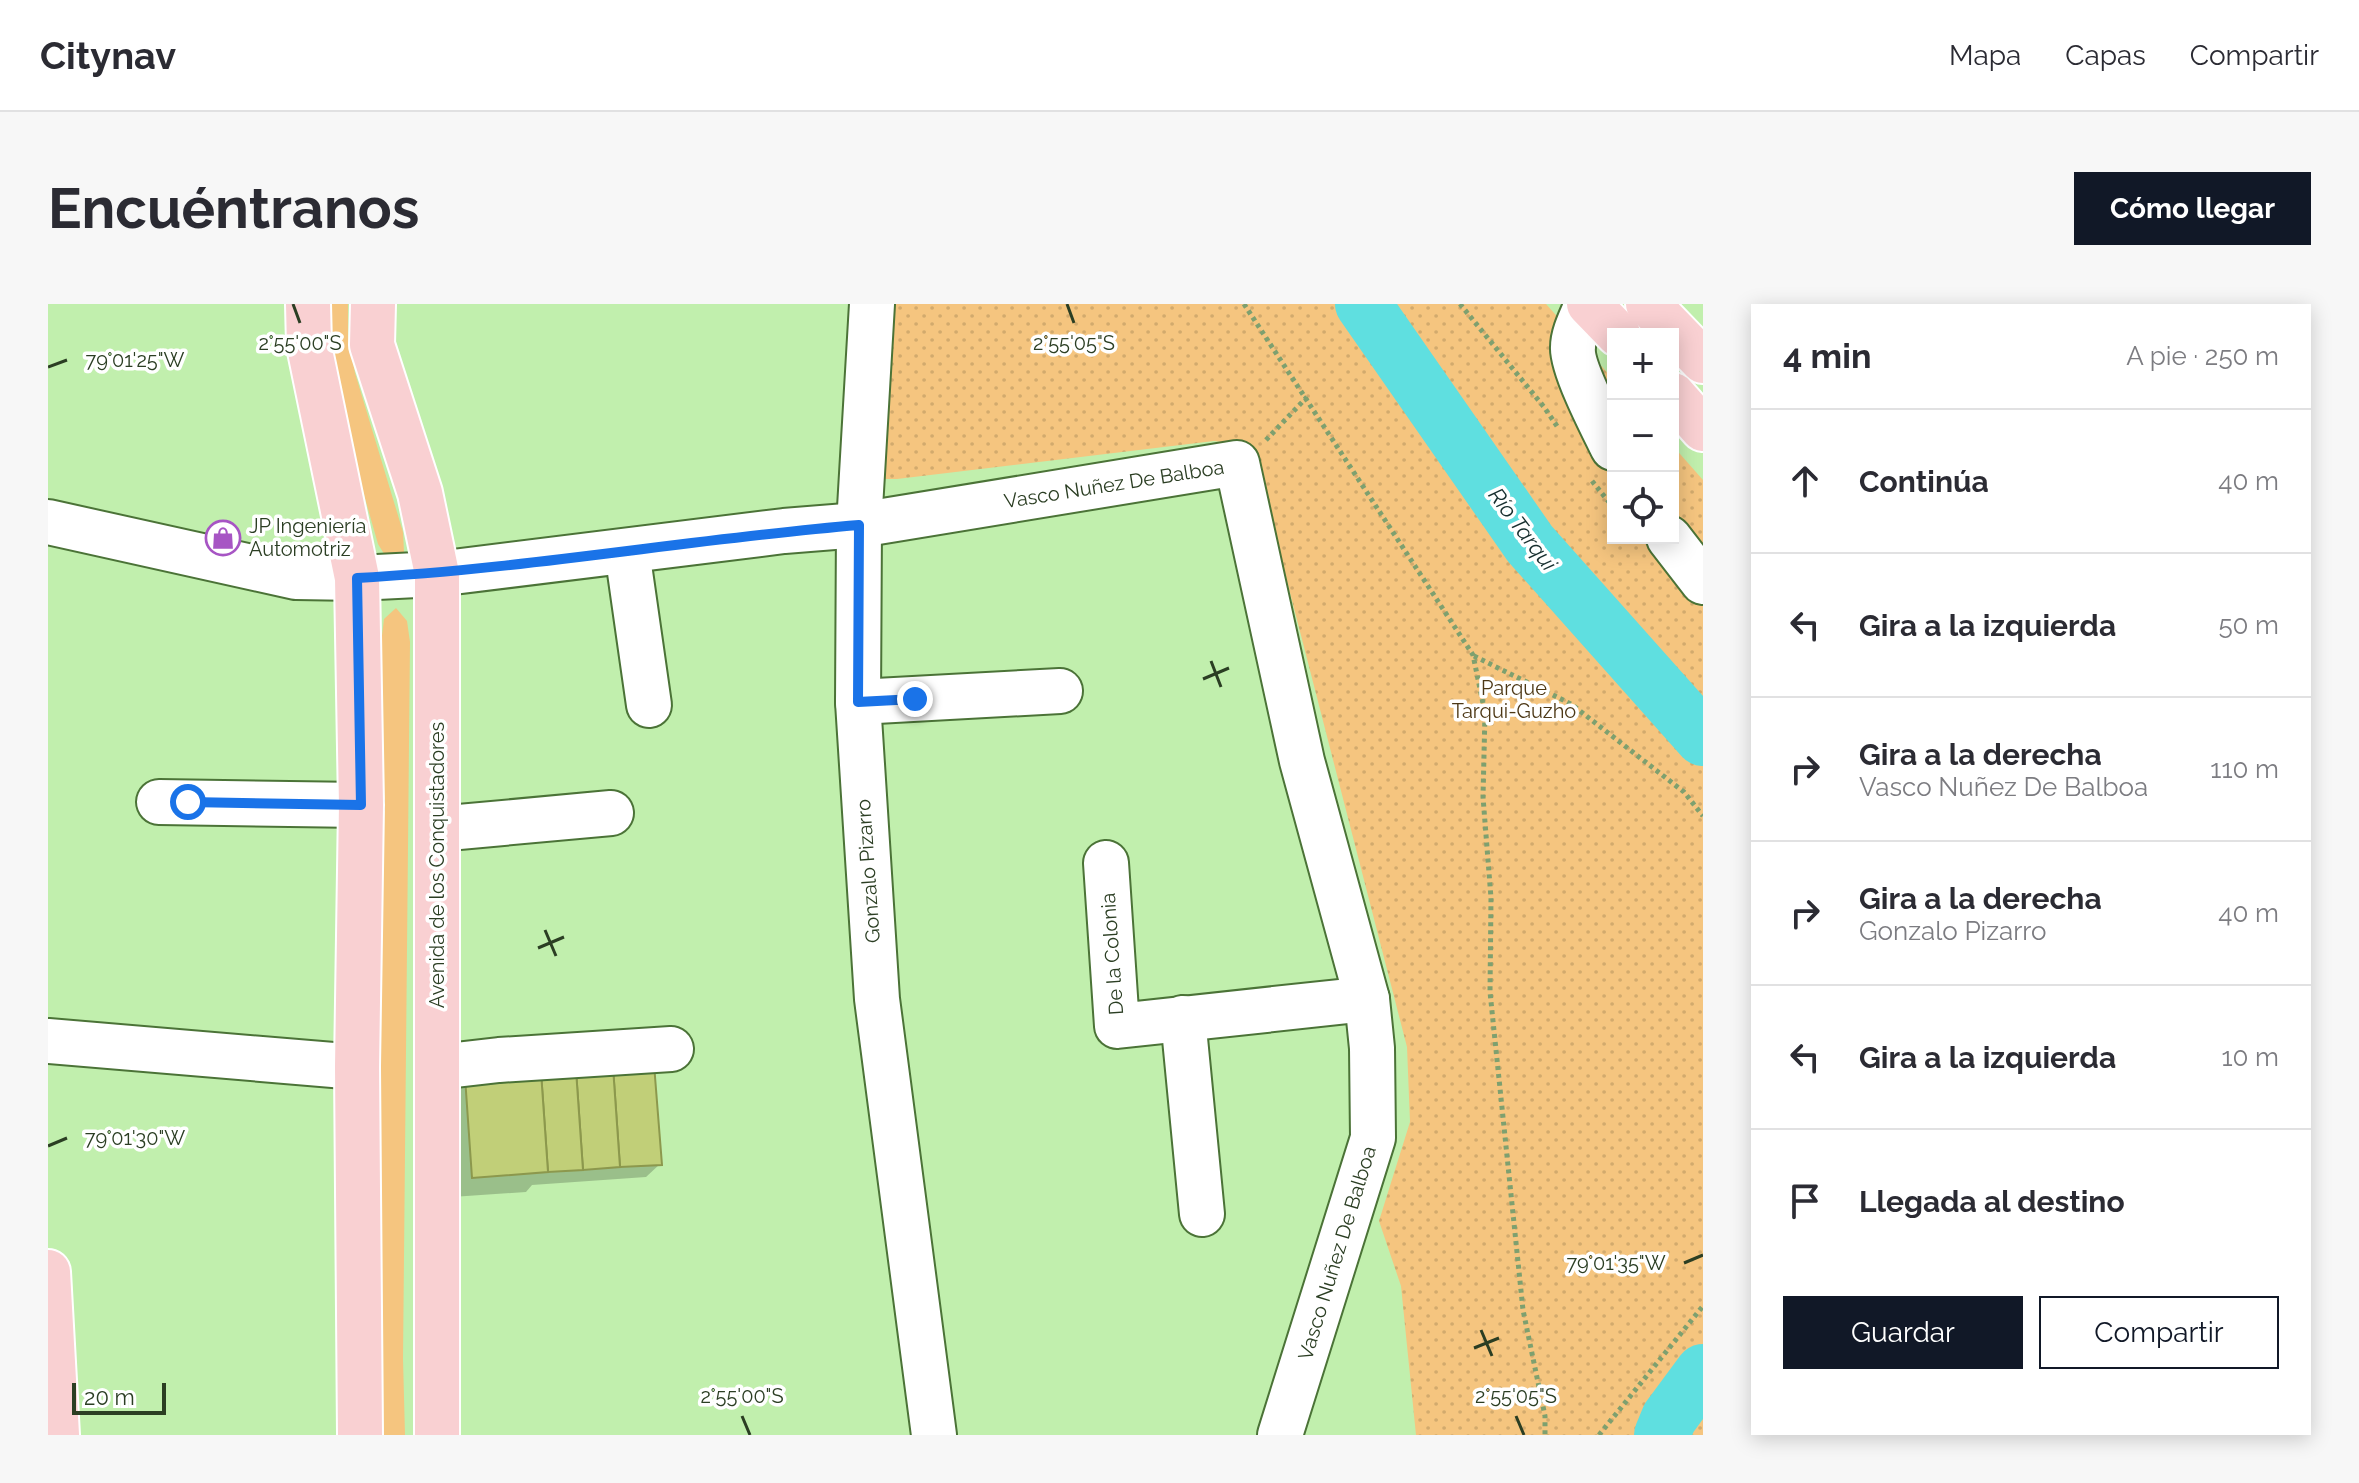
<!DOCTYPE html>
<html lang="es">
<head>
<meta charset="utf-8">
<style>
  :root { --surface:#fff; --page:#f7f7f7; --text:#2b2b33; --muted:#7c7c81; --line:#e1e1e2; --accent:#111827 }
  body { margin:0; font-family:Raleway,sans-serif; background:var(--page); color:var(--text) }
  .controls { position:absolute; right:24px; top:24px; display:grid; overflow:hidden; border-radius:0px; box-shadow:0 4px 20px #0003 }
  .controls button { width:72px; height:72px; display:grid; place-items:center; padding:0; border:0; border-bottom:2px solid var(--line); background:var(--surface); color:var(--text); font:40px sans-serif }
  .scale { position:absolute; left:24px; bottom:20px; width:94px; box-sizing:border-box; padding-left:8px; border:4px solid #2b3e23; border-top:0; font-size:22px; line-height:28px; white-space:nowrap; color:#2b3e23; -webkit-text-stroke:6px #fff; paint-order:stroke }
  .stop { position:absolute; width:24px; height:24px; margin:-18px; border:6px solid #1a73e8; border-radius:50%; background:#fff }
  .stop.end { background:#1a73e8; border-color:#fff; box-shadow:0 2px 8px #0008 }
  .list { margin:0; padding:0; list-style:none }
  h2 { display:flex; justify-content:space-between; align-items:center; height:104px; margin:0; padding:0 32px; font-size:34px }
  h2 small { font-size:26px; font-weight:400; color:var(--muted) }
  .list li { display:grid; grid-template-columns:52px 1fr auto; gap:24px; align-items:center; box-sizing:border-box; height:144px; padding:0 32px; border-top:2px solid var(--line) }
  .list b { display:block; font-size:30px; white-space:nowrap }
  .list p { margin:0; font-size:26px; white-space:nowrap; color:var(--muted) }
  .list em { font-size:26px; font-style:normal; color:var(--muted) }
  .actions { display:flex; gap:16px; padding:24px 32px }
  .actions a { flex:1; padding:18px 0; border:2px solid var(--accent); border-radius:0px; text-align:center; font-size:28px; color:var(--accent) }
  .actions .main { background:var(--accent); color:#fff }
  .icon { flex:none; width:44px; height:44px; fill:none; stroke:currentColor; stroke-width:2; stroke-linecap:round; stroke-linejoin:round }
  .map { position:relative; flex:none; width:1655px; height:1131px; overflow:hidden; border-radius:0px }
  header { display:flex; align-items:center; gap:48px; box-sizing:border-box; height:112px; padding:0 40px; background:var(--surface); border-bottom:2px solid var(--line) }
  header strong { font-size:38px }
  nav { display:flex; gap:44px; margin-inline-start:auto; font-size:28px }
  .intro { display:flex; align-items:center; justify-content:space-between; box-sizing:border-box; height:192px; padding:0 48px }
  h1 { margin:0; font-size:56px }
  .button { padding:20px 36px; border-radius:0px; background:var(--accent); color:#fff; font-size:28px; font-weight:700 }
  main { display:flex; gap:48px; padding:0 48px }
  aside { flex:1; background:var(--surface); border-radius:0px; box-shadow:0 4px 20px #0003 }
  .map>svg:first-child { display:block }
  .grass { fill:#f5c57f }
  .park { fill:url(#park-dots) }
  .shadow { fill:#0003 }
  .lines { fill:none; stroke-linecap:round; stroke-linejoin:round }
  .river { stroke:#5fdfe0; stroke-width:56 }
  .building { fill:#c1cf78; stroke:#8c984d; stroke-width:2 }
  .minor-casing { stroke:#4b7337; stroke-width:48 }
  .major-casing { stroke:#fff; stroke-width:48 }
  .path { stroke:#7ea06f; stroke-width:5; stroke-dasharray:4 4; stroke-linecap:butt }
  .minor { stroke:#fff; stroke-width:44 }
  .major { stroke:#f9d0d2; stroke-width:44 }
  .route { stroke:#1a73e8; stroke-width:10 }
  .ticks { fill:none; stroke:#2b3e23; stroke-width:3 }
  .labels { text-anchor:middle; stroke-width:7; stroke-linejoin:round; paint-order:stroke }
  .street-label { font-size:20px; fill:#2b3e23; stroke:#fff }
  .poi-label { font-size:20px; fill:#2b3e23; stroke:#fff; text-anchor:start }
  .park-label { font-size:20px; fill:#4d3816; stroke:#fff }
  .water-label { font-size:22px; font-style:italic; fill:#172e2e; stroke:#fff }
  .ticks-label { font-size:20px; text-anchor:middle; fill:#2b3e23; stroke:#fff; stroke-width:7; stroke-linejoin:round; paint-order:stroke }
</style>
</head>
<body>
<header>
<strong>Citynav</strong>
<nav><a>Mapa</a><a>Capas</a><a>Compartir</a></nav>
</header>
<div class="intro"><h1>Encuéntranos</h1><a class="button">Cómo llegar</a></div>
<main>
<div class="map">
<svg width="1655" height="1131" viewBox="0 0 1655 1131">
  <defs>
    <pattern id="park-dots" width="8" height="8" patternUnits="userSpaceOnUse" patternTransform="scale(2)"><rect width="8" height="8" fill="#f5c57f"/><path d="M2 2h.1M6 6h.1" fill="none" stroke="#d2aa6d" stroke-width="1.8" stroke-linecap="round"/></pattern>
  </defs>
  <rect width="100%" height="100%" fill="#c1efad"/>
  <g class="grass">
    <polygon points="274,0 300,0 300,32 307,69 355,228 356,248 348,258 338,253 330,240 283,75"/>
    <polygon points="348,304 359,317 362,338 355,1055 357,1131 332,1131 333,340 336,315"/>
  </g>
  <polygon class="park" points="846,0 1498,0 1565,75 1565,234 1625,234 1625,142 1655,176 1655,1131 1368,1131 1353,982 1331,917 1362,818 1359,743 1206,149 1189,140 1166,137 849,175 833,175"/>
  <polygon class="shadow" points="418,775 612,860 598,873 484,881 478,888 404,893 397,795"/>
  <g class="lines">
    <g class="river">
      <polyline points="1315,0 1482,240 1655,434"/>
      <polyline points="1614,1131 1621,1114 1655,1068"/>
    </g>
  </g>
  <g class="building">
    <polygon points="606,760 614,861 572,863 565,763"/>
    <polygon points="565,763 572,863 535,866 528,766"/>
    <polygon points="528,766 535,866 500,868 493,768"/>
    <polygon points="493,768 500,868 424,874 417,773"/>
  </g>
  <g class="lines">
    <g class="minor-casing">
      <g id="minor">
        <polyline points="824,0 811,221 810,398 829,695 886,1131"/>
        <path d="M1539,0c-5,13 -14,29 -14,43 -2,19 30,81 40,101"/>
        <polyline points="0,218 248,273 309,274 389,270 736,227 811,221 1189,159 1254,457 1319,695 1324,744 1325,834 1232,1131"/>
        <polyline points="1621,234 1655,278"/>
        <polyline points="579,247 601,401"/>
        <polyline points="810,398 1012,387"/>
        <polyline points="111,498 313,501"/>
        <polyline points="389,525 563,509"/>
        <polyline points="1058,559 1069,722 1319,695"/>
        <polyline points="1135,714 1154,910"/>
        <polyline points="0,737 309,763"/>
        <polyline points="390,763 451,756 623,745"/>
      </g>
    </g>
    <g class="major-casing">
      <g id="major">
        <polyline points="260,0 261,42 309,274 313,501 309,763 312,1131"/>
        <polyline points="325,0 324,41 372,189 389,270 389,1131"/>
        <polyline points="1541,0 1570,30"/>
        <polyline points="1600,0 1655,57"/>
        <polyline points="1625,91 1655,125"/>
        <polyline points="0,968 9,1131"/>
      </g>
    </g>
    <g class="path">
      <polyline points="1196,0 1425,351 1437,409 1435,493 1443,594 1442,688 1475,1006 1497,1112 1497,1131"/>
      <polyline points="1412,0 1496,103 1511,125"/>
      <polyline points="1218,136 1259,93"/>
      <polyline points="1544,177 1565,203"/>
      <polyline points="1426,352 1523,400 1636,488 1655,512"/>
      <polyline points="1551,1131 1655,1002"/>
    </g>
    <use href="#minor" class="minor"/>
    <use href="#major" class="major"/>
  </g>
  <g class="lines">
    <path class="route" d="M140,498l173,3 -4,-227c168,-9 334,-39 502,-53l-1,177 57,-3"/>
  </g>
  <path class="ticks" d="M245,0l7,19M1019,0l7,19M0,63l19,-7M1163,357l10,26M1155,375l26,-11M497,626l11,26M490,644l26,-11M0,842l19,-8M1636,959l19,-8M1433,1026l11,26M1426,1044l25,-10M694,1112l8,19M1468,1112l8,19"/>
  <defs>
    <g id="shop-ring" transform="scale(1.8)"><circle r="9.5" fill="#fff" stroke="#a755c4" stroke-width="1.5"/><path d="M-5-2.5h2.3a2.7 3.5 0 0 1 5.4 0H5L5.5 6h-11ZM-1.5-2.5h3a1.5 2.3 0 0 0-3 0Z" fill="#a755c4"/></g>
  </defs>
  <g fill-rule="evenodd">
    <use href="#shop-ring" x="175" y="234"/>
  </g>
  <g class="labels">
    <g class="street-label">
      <text transform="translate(1066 180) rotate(-9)" y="7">Vasco Nuñez De Balboa</text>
      <text transform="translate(389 561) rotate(-90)" y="7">Avenida de los Conquistadores</text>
      <text transform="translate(820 567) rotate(-94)" y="7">Gonzalo Pizarro</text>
      <text transform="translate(1064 650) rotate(-94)" y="7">De la Colonia</text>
      <text transform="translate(1289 949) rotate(-73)" y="7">Vasco Nuñez De Balboa</text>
    </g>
    <g class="poi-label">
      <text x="201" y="229">JP Ingeniería<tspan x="201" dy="23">Automotriz</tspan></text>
    </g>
    <g class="park-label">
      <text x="1466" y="391">Parque<tspan x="1466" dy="23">Tarqui-Guzho</tspan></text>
    </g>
    <g class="water-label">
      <text transform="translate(1475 225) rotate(53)" y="8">Río Tarqui</text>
    </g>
  </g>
  <g class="ticks-label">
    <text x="252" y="46">2°55'00"S</text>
    <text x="1026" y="46">2°55'05"S</text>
    <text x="87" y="63">79°01'25"W</text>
    <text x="87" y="841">79°01'30"W</text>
    <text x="1568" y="966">79°01'35"W</text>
    <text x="694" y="1099">2°55'00"S</text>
    <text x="1468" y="1099">2°55'05"S</text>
  </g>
</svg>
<div class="controls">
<button>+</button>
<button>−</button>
<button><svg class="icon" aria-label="locate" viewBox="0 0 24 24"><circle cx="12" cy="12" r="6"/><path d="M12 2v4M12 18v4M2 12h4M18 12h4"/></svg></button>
</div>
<div class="scale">20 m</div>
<div class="stop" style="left:140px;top:498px"></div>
<div class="stop end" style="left:867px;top:395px"></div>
</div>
<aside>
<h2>4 min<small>A pie · 250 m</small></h2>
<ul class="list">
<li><svg class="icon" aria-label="ahead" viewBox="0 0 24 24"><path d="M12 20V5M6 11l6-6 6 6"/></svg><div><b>Continúa</b></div><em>40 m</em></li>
<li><svg class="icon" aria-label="left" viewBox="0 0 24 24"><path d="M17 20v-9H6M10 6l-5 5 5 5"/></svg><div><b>Gira a la izquierda</b></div><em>50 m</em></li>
<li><svg class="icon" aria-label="right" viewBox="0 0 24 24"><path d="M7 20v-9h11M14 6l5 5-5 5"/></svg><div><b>Gira a la derecha</b><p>Vasco Nuñez De Balboa</p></div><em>110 m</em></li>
<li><svg class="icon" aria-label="right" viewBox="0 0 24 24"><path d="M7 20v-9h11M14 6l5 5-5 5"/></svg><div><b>Gira a la derecha</b><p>Gonzalo Pizarro</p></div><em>40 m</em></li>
<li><svg class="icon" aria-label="left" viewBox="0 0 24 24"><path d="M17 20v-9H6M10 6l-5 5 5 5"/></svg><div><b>Gira a la izquierda</b></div><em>10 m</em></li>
<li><svg class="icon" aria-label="arrive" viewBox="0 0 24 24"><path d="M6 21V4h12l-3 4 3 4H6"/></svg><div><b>Llegada al destino</b></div></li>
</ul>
<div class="actions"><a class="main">Guardar</a><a>Compartir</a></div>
</aside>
</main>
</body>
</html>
